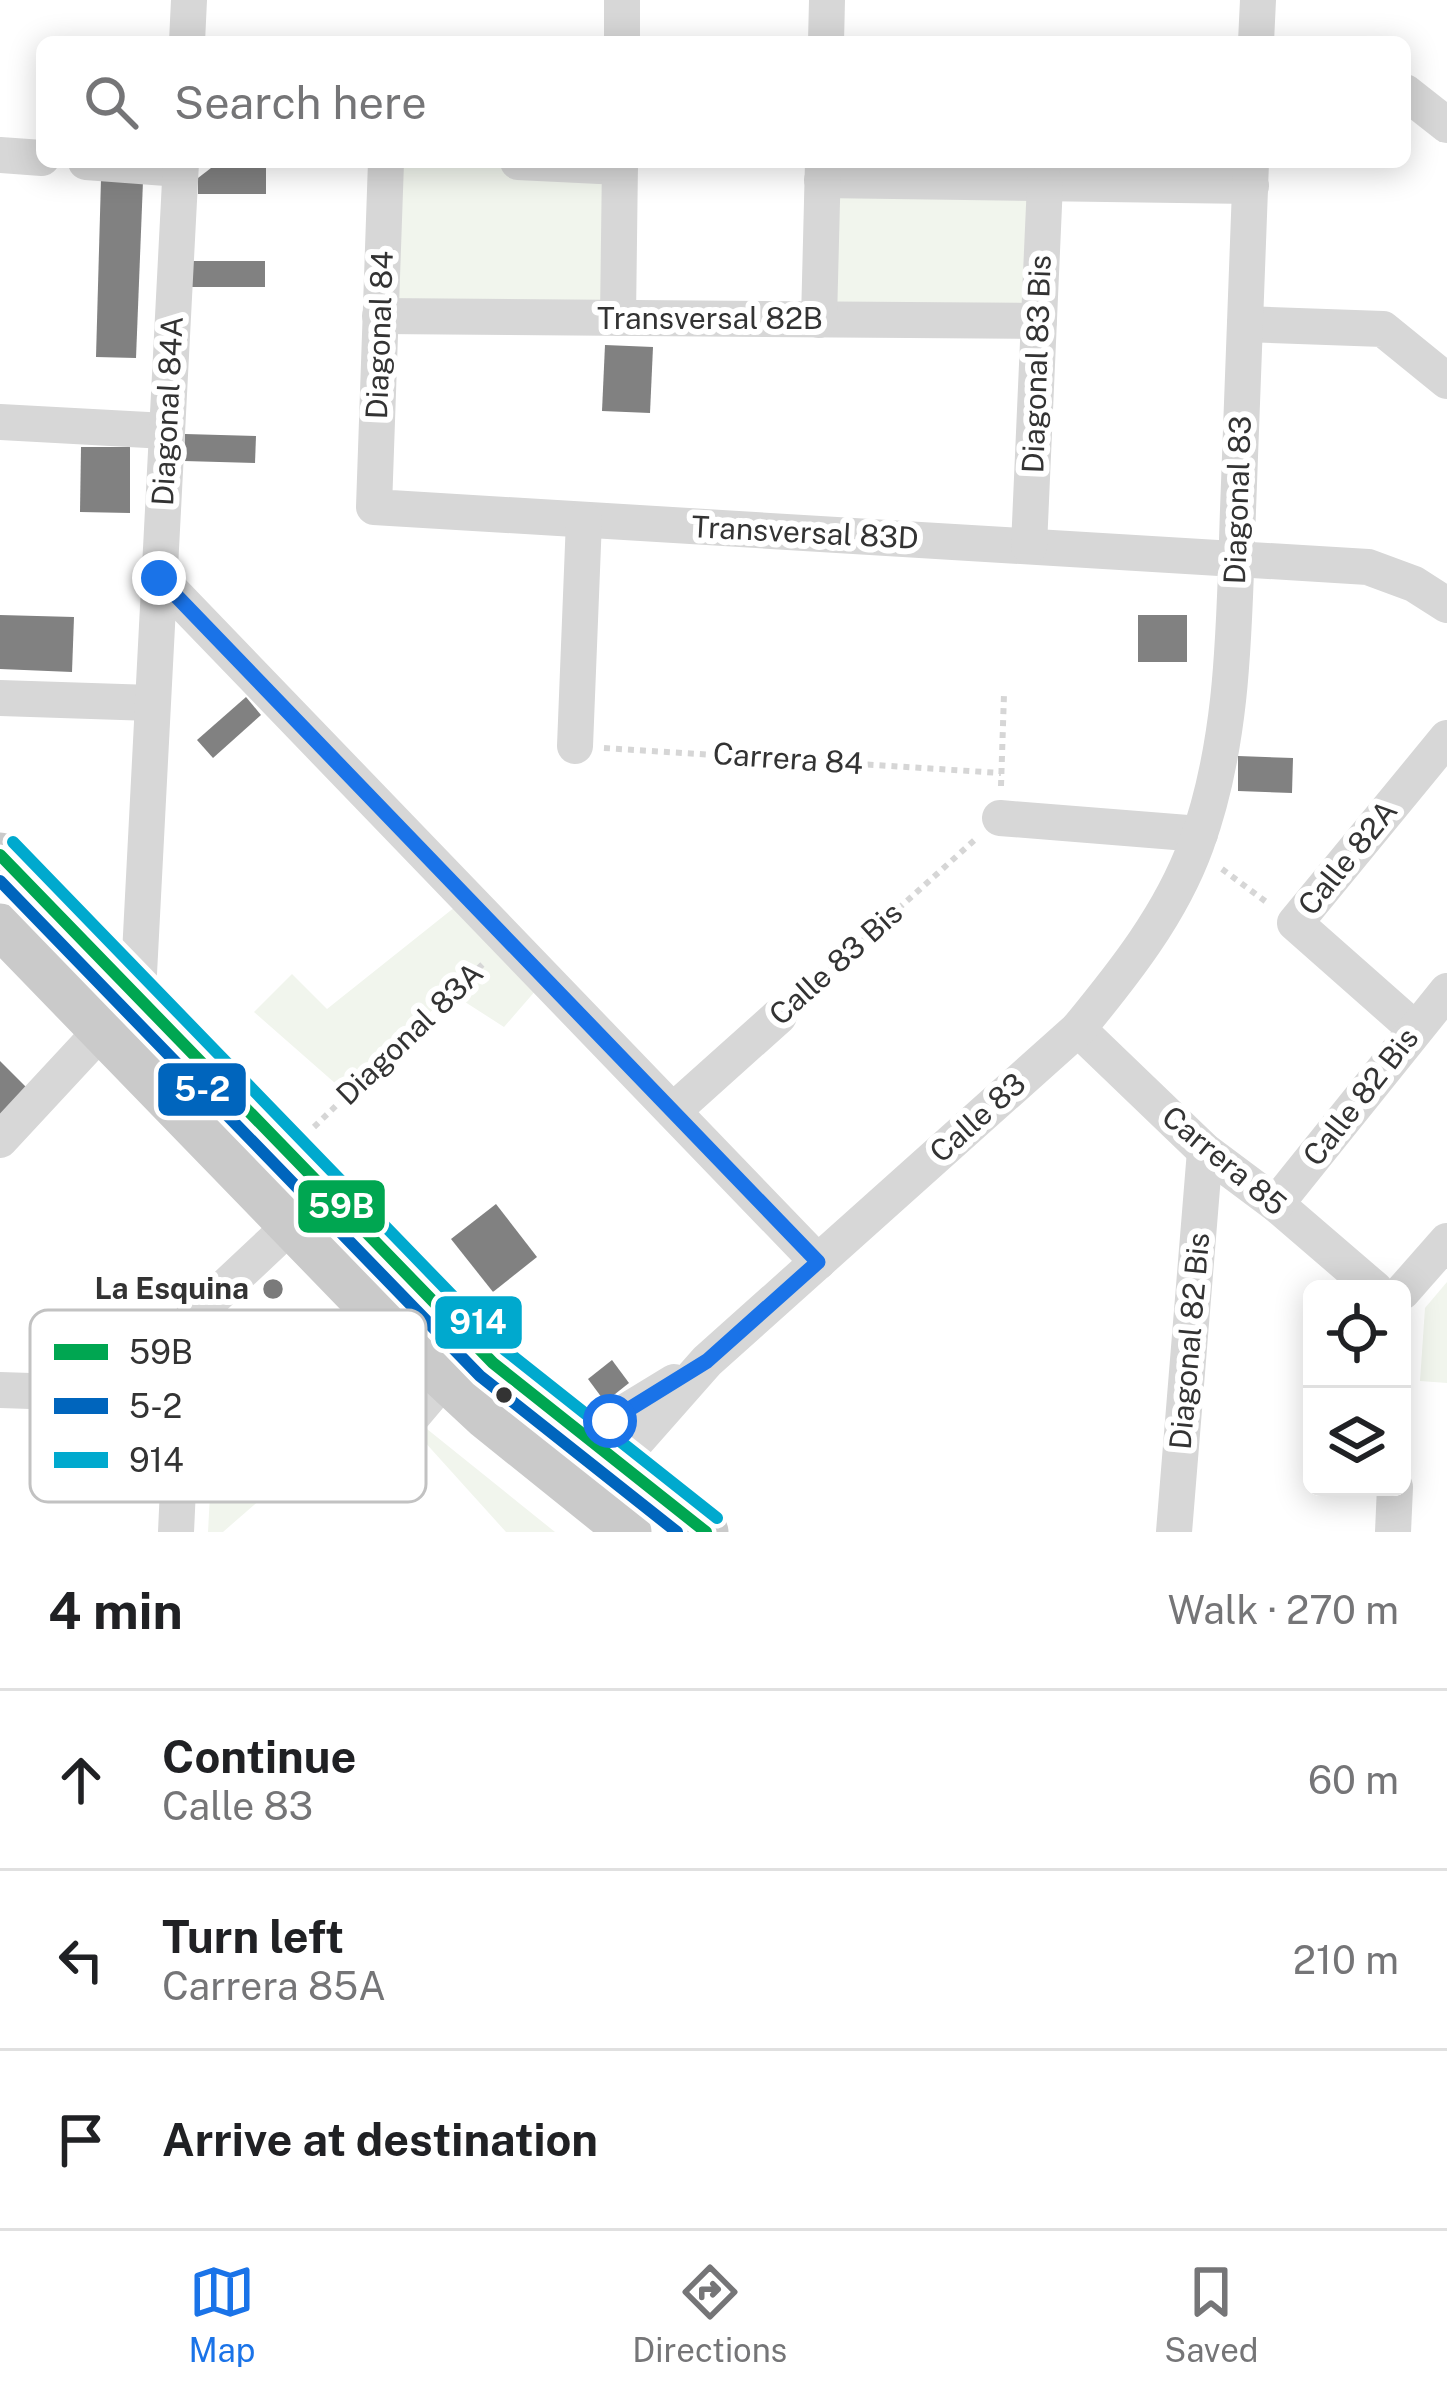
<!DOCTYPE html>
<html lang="en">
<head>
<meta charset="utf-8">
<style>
  :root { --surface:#fff; --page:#f6f6f6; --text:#202124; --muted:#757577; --line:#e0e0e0; --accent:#1a73e8 }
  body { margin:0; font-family:"Public Sans",sans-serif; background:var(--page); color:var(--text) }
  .controls { position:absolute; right:36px; bottom:36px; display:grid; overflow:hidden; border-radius:18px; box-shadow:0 6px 30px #0003 }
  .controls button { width:108px; height:108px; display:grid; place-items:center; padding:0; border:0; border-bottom:3px solid var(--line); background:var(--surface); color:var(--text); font:60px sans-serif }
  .stop { position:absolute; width:36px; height:36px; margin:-27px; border:9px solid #1a73e8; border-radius:50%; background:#fff }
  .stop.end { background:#1a73e8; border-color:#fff; box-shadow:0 3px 12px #0008 }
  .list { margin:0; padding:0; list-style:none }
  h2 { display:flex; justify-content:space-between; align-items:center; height:156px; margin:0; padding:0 48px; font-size:51px }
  h2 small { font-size:39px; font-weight:400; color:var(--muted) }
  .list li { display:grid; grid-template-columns:78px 1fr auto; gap:36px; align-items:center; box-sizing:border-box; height:180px; padding:0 48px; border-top:3px solid var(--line) }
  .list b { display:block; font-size:45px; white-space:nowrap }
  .list p { margin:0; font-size:39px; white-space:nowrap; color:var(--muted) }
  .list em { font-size:39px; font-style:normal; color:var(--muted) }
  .icon { flex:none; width:66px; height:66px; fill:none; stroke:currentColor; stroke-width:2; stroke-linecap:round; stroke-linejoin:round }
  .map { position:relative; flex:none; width:1447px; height:1532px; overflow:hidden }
  .search { position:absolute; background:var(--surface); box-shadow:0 6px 30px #0003; left:36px; right:36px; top:36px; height:132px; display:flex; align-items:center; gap:30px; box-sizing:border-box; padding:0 42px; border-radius:18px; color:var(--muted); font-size:45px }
  .sheet { height:696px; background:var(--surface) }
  nav { display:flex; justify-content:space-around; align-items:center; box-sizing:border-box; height:168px; border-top:3px solid var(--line); background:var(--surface); font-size:33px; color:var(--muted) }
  nav a { display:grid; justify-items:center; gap:6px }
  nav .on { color:var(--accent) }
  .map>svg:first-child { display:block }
  .green { fill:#f1f5ed }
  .building { fill:#818181 }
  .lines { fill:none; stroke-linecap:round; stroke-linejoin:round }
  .path { stroke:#d6d6d6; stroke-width:6; stroke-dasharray:6 6; stroke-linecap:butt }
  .minor { stroke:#d7d7d7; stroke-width:36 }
  .major { stroke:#cacaca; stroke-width:45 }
  .bus-1-casing { stroke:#fff; stroke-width:21 }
  .bus-2-casing { stroke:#fff; stroke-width:21 }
  .bus-3-casing { stroke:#fff; stroke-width:21 }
  .bus-1 { stroke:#00a651; stroke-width:12 }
  .bus-2 { stroke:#0065bd; stroke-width:12 }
  .bus-3 { stroke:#00a9ce; stroke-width:12 }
  .route { stroke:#1a73e8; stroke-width:15 }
  .poi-dot { fill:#7a7a7a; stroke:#fff; stroke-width:4.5 }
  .bus-dot { fill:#333; stroke:#fff; stroke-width:4.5 }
  .labels { text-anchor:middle; stroke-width:12; stroke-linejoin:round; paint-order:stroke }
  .street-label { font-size:30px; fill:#333; stroke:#fff }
  .poi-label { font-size:30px; font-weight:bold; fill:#333; stroke:#fff; text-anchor:end }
  .key { fill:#fff; stroke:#c2c2c2; stroke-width:3 }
  .key-label { font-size:33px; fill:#333 }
  .line-badge { stroke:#fff; stroke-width:4.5 }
  .badge-label { font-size:33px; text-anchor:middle; font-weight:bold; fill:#fff }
</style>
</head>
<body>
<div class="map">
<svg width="1447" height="1532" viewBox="0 0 1447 1532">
  <rect width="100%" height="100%" fill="#fff"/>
  <g class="green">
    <polygon points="386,162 620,167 618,318 380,316"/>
    <polygon points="822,180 1045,183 1039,321 819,320"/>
    <polygon points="465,899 550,974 504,1027 451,993 344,1091 254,1012 292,974 327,1009"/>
    <polygon points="1447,1282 1447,1383 1420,1381 1425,1308"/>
    <polygon points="376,1388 555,1532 506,1532"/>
    <polygon points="213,1438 263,1497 223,1532 208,1532"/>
  </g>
  <g class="building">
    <polygon points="211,168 266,168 266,194 198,194 198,178"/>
    <polygon points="101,179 143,181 136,358 96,357"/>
    <rect x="188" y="261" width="77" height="26"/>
    <polygon points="605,345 653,347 650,413 602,411"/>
    <polygon points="185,434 256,436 255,463 184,461"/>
    <polygon points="81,447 130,447 130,513 80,512"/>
    <polygon points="0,615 74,617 72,672 0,669"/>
    <rect x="1138" y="615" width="49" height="47"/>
    <polygon points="246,697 261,715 213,758 197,740"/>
    <polygon points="1238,756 1293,758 1292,793 1238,791"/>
    <polygon points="0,1061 27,1088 0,1115"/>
    <polygon points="496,1204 537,1257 493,1292 451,1239"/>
    <polygon points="612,1360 629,1383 605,1402 588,1379"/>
  </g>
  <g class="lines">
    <g class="path">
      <polyline points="604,748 1001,773"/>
      <polyline points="1001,786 1004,694"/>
      <polyline points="1222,869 1269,904"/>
      <polyline points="800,997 978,837"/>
      <polyline points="314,1127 486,961"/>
    </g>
    <g class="minor">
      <polyline points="187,42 189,0"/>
      <polyline points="622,42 622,0"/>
      <polyline points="826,42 827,0"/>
      <polyline points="1256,42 1258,0"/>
      <polyline points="1405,92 1447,125"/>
      <polyline points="0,155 42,158"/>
      <polyline points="86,162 180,169"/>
      <polyline points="386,162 374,507 1368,567 1414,584 1447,605"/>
      <polyline points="518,162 620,167"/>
      <polyline points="822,180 1251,186"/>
      <polyline points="380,316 1039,321"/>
      <polyline points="618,318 620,162"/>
      <polyline points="819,320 823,162"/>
      <polyline points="1245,324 1383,329 1447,381"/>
      <polyline points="0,422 166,431"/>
      <polyline points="1029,546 1045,183"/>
      <polyline points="159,578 818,1262"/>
      <polyline points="0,698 152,703"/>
      <polyline points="575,746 584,520"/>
      <polyline points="1000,818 1200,834"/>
      <polyline points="138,993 181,162"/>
      <polyline points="1078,1029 1205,1151 1276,1204 1375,1289"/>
      <polyline points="1415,1029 1295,923 1447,738"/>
      <polyline points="673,1111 779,1016"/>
      <polyline points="0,1140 103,1029"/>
      <polyline points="1276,1204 1447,991"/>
      <polyline points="1402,1292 1447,1241"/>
      <polyline points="0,1390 182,1396"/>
      <polyline points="590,1442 610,1421 674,1382"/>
      <path d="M617,1463l90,-102 371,-332c46,-56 93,-115 118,-184 39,-106 38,-224 42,-335 5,-116 9,-232 13,-348"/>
      <polyline points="350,1474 406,1424 444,1379"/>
      <polyline points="176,1532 185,1336 192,1318 290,1226"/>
      <polyline points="1174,1532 1205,1151"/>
      <polyline points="1393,1532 1395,1487"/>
    </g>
    <g class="major">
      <polyline points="0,855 493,1363 706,1532"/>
      <polyline points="0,926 386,1324 486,1417 629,1532"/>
    </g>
    <g class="bus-1-casing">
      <polyline id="bus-1" points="0,855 493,1363 706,1532"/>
    </g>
    <g class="bus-2-casing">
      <polyline id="bus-2" points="0,881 480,1376 677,1532"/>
    </g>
    <g class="bus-3-casing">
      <polyline id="bus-3" points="13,842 505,1350 717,1518"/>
    </g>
    <use href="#bus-1" class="bus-1"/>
    <use href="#bus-2" class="bus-2"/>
    <use href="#bus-3" class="bus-3"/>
  </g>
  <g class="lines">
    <polyline class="route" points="159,578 818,1262 707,1361 610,1421"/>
  </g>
  <circle class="poi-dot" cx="273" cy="1289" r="12"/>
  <circle class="bus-dot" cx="504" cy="1395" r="10"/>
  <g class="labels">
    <g class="street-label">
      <text x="710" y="329">Transversal 82B</text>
      <text transform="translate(380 335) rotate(-88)" y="10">Diagonal 84</text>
      <text transform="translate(1037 364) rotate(-88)" y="10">Diagonal 83 Bis</text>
      <text transform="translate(168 411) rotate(-87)" y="10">Diagonal 84A</text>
      <text transform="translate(1238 500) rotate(-88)" y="10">Diagonal 83</text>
      <text transform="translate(805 533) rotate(3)" y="10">Transversal 83D</text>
      <text transform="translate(788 759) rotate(4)" y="10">Carrera 84</text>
      <text transform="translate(1348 858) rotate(-51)" y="10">Calle 82A</text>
      <text transform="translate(836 964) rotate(-42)" y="10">Calle 83 Bis</text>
      <text transform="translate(410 1034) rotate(-44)" y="10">Diagonal 83A</text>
      <text transform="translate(1361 1097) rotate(-52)" y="10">Calle 82 Bis</text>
      <text transform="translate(978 1118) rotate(-42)" y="10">Calle 83</text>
      <text transform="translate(1224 1161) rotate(40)" y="10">Carrera 85</text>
      <text transform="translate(1190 1341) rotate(-85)" y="10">Diagonal 82 Bis</text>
    </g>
    <g class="poi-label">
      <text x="249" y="1299">La Esquina</text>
    </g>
  </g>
  <rect x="30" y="1310" width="396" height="192" rx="18" class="key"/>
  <rect x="54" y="1344" width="54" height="16" fill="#00a651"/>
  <rect x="54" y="1398" width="54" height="16" fill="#0065bd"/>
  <rect x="54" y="1452" width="54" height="16" fill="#00a9ce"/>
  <g class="key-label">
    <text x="129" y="1364">59B</text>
    <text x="129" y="1418">5-2</text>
    <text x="129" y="1472">914</text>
  </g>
  <g class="line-badge">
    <rect x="156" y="1061" width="92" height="57" rx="12" fill="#0065bd"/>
    <rect x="296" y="1178" width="91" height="57" rx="12" fill="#00a651"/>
    <rect x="433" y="1294" width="91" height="57" rx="12" fill="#00a9ce"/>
  </g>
  <g class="badge-label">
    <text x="202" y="1101">5-2</text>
    <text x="341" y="1218">59B</text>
    <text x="478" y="1334">914</text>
  </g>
</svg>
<div class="controls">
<button><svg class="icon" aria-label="locate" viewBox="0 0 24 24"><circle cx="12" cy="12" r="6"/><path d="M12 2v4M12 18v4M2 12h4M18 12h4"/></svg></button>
<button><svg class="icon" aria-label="layers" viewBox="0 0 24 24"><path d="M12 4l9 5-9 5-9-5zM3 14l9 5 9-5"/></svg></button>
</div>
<div class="stop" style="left:610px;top:1421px"></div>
<div class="stop end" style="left:159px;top:578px"></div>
<div class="search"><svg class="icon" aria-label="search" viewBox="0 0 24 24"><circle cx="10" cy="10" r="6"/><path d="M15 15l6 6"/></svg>Search here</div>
</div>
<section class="sheet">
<h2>4 min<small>Walk · 270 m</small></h2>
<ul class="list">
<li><svg class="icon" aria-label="ahead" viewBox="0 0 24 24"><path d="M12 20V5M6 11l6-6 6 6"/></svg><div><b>Continue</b><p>Calle 83</p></div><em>60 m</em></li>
<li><svg class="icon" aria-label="left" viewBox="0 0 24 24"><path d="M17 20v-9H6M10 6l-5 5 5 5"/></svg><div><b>Turn left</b><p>Carrera 85A</p></div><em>210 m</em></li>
<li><svg class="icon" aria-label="arrive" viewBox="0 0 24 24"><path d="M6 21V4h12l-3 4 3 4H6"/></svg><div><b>Arrive at destination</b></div></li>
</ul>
</section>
<nav>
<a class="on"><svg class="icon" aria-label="map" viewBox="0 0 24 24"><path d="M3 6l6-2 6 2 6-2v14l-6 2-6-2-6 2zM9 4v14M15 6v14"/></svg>Map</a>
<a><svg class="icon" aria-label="directions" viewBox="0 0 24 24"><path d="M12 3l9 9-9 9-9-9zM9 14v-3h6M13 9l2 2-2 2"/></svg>Directions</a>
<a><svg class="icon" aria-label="saved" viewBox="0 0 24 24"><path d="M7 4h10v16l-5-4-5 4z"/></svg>Saved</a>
</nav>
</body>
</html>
